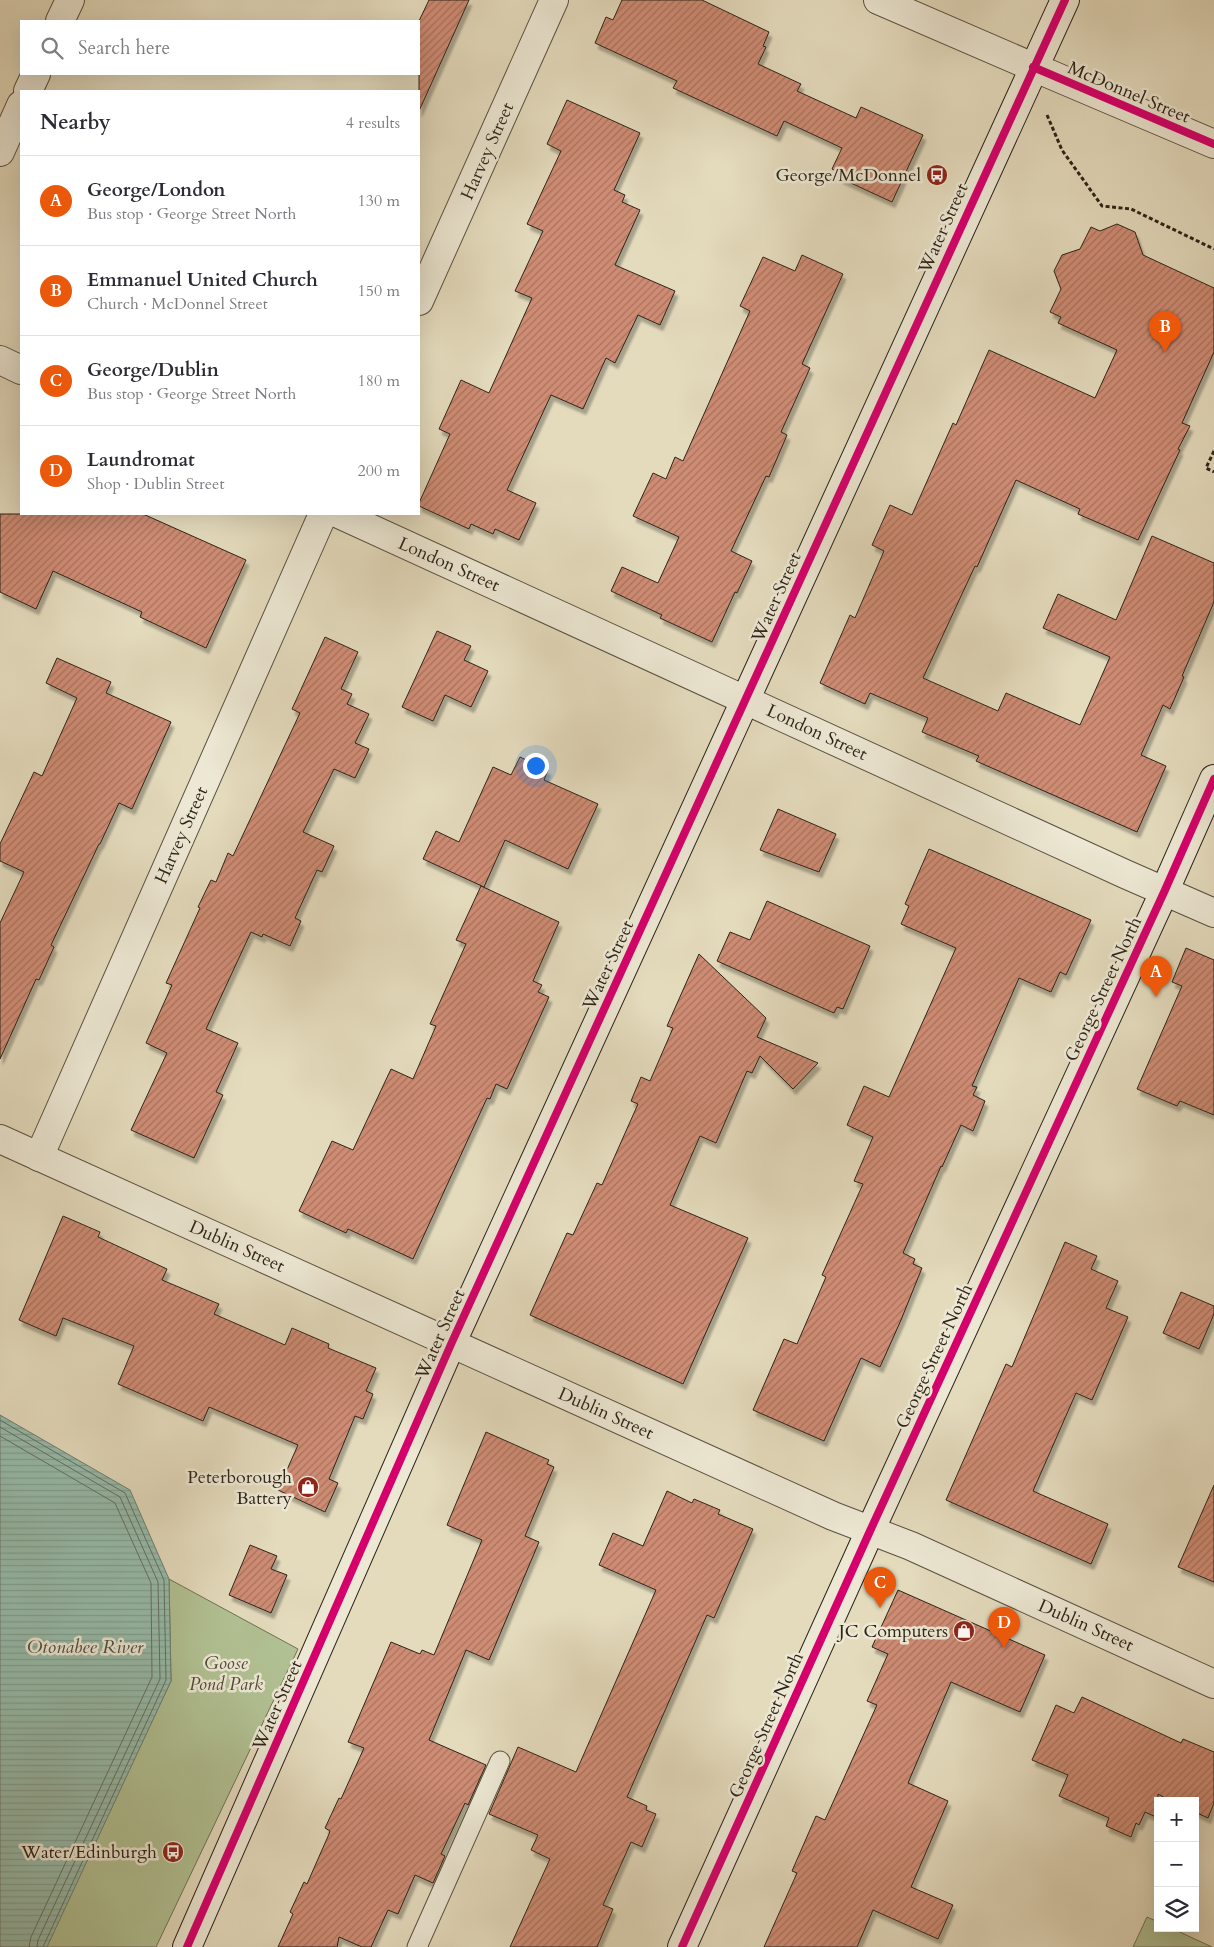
<!DOCTYPE html>
<html lang="en">
<head>
<meta charset="utf-8">
<style>
  :root { --surface:#fff; --page:#f2f2f3; --text:#2b2b33; --muted:#7c7c81; --line:#e1e1e2; --accent:#ea580c }
  body { margin:0; font-family:Cardo,serif; background:var(--page); color:var(--text) }
  .controls { position:absolute; right:15px; bottom:15px; display:grid; overflow:hidden; border-radius:0px; box-shadow:0 5px 20px #0002 }
  .controls button { width:45px; height:45px; display:grid; place-items:center; padding:0; border:0; border-bottom:1px solid var(--line); background:var(--surface); color:var(--text); font:25px sans-serif }
  .you { position:absolute; left:535px; top:765px; width:18px; height:18px; margin:-12px; border:4px solid #fff; border-radius:50%; background:#1a73e8; box-shadow:0 0 0 8px #1a73e833 }
  .badge { display:grid; place-items:center; width:32px; height:32px; border-radius:50%; background:var(--accent); color:#fff; font-size:16px; font-weight:700 }
  .pin { position:absolute; translate:-50% -41px; filter:drop-shadow(0 1px 2px #0008) }
  .pin::after { content:''; position:absolute; top:26px; width:18px; height:15px; background:inherit; clip-path:polygon(0 0,100% 0,50% 100%) }
  .list { margin:0; padding:0; list-style:none }
  h2 { display:flex; justify-content:space-between; align-items:center; height:65px; margin:0; padding:0 20px; font-size:21px }
  h2 small { font-size:16px; font-weight:400; color:var(--muted) }
  .list li { display:grid; grid-template-columns:32px 1fr auto; gap:15px; align-items:center; box-sizing:border-box; height:90px; padding:0 20px; border-top:1px solid var(--line) }
  .list b { display:block; font-size:19px; white-space:nowrap }
  .list p { margin:0; font-size:16px; white-space:nowrap; color:var(--muted) }
  .list em { font-size:16px; font-style:normal; color:var(--muted) }
  .icon { flex:none; width:28px; height:28px; fill:none; stroke:currentColor; stroke-width:2; stroke-linecap:round; stroke-linejoin:round }
  .map { position:relative; flex:none; width:1214px; height:1947px; overflow:hidden }
  .search { position:absolute; background:var(--surface); box-shadow:0 5px 20px #0002; left:20px; top:20px; width:400px; height:55px; display:flex; align-items:center; gap:12px; box-sizing:border-box; padding:0 18px; border-radius:0px; color:var(--muted); font-size:19px }
  .panel { position:absolute; background:var(--surface); box-shadow:0 5px 20px #0002; left:20px; top:90px; width:400px; height:425px; border-radius:0px }
  .map>svg:first-child { display:block }
  .park { fill:#b1c193; stroke:#6e7256 }
  .water { fill:url(#water-rules); stroke:#6c7f70 }
  .lines { fill:none; stroke-linecap:round; stroke-linejoin:round }
  .shore { stroke:#627062; stroke-width:1 }
  .building { fill:url(#building-hatch); stroke:#2c2318; filter:url(#shadow) }
  .service-casing { stroke:#5a5141; stroke-width:21 }
  .minor-casing { stroke:#5a5141; stroke-width:30 }
  .tertiary-casing { stroke:#5a5141; stroke-width:30 }
  .secondary-casing { stroke:#2c2318; stroke-width:30 }
  .path { stroke:#2c2318; stroke-width:3; stroke-dasharray:4 2.5; stroke-linecap:butt }
  .service { stroke:#ede8d4; stroke-width:19 }
  .minor { stroke:#ede8d4; stroke-width:28 }
  .tertiary { stroke:#ede8d4; stroke-width:28 }
  .secondary { stroke:#ede8d4; stroke-width:28 }
  .cycleway-casing { stroke:#ede8d4; stroke-width:11 }
  .cycleway { stroke:#d6006c; stroke-width:8 }
  .labels { text-anchor:middle; stroke-width:5; stroke-linejoin:round; paint-order:stroke }
  .street-label { font-size:18px; fill:#2c2318; stroke:#ede8d4 }
  .poi-label { font-size:18px; fill:#2c2318; stroke:#ede8d4; text-anchor:end }
  .park-label { font-size:18px; font-style:italic; fill:#4d4a37; stroke:#ede8d4 }
  .water-label { font-size:19px; font-style:italic; fill:#4c5144; stroke:#ede8d4 }
</style>
</head>
<body>
<div class="map">
<svg width="1214" height="1947" viewBox="0 0 1214 1947">
  <defs>
    <pattern id="water-rules" width="6" height="5" patternUnits="userSpaceOnUse" patternTransform="scale(1.25)"><rect width="6" height="5" fill="#97bcab"/><path d="M0 2.5h6" fill="none" stroke="#82a192"/></pattern>
    <pattern id="building-hatch" width="6" height="6" patternUnits="userSpaceOnUse" patternTransform="scale(1.25)"><rect width="6" height="6" fill="#cf8c74"/><path d="M-1 1l2-2M0 6l6-6M5 7l2-2" fill="none" stroke="#a8725e"/></pattern>
    <filter id="shadow"><feDropShadow dx="3" dy="5.5" stdDeviation="1" flood-color="#0004"/></filter>
  </defs>
  <rect width="100%" height="100%" fill="#e4dbbd"/>
  <filter id="stains"><feTurbulence type="fractalNoise" baseFrequency=".004" numOctaves="4"/><feColorMatrix values="0 0 0 0 .2 0 0 0 0 .09 0 0 0 0 .02 0 0 0 .5 -.17"/></filter>
  <radialGradient id="worn" r=".72"><stop offset=".6" stop-color="#630" stop-opacity="0"/><stop offset="1" stop-color="#630" stop-opacity=".3"/></radialGradient>
  <g class="park">
    <polygon points="169,1579 298,1649 156,1947 45,1947 171,1681"/>
    <polygon points="1147,1917 1158,1922 1158,1928 1171,1928 1212,1947 1133,1947"/>
  </g>
  <polygon class="water" points="0,1415 130,1490 169,1579 171,1681 47,1947 0,1947"/>
  <g class="lines">
    <g class="shore">
      <polyline points="0,1420 125,1493 164,1580 166,1680 43,1947"/>
      <polyline points="0,1427 120,1497 158,1582 160,1679 38,1940 37,1947"/>
      <polyline points="0,1436 115,1503 151,1583 152,1677 31,1937 29,1947"/>
    </g>
  </g>
  <g class="building">
    <polygon points="429,0 469,0 419,111 419,21"/>
    <polygon points="622,0 702,0 769,32 763,46 766,47 758,64 801,84 797,91 856,118 861,107 923,135 892,202 840,178 842,174 832,169 842,148 784,121 777,136 673,88 677,81 595,43 606,17 613,20"/>
    <polygon points="567,100 640,133 614,190 625,195 622,202 640,210 615,265 675,291 660,325 638,315 615,363 606,358 583,409 551,395 507,490 536,503 519,540 495,529 493,534 471,524 469,529 419,506 419,503 450,434 439,429 461,380 489,393 532,298 515,291 543,231 527,224 561,151 547,144"/>
    <polygon points="1117,224 1135,232 1143,255 1214,288 1214,352 1182,423 1190,426 1178,449 1180,450 1138,540 1078,514 1080,509 1016,480 977,567 975,566 923,678 998,711 1006,693 1080,725 1110,657 1043,628 1058,594 1116,620 1152,536 1214,563 1214,602 1182,676 1184,677 1170,709 1163,705 1141,755 1166,766 1137,832 976,761 979,756 922,732 928,718 870,693 865,704 820,683 850,615 855,618 884,551 872,545 890,505 912,515 953,423 956,425 989,350 1095,398 1117,350 1058,323 1061,317 1050,312 1061,289 1054,271 1062,255 1080,249 1091,227 1100,231"/>
    <polygon points="802,255 843,274 802,364 810,368 781,432 787,435 769,477 766,476 731,551 752,561 737,593 735,592 712,642 660,618 662,615 611,591 622,567 658,583 679,537 633,516 653,473 666,479 675,457 683,461 750,311 740,306 763,257 795,271"/>
    <polygon points="0,514 143,514 246,560 206,648 140,617 142,612 53,571 36,609 0,592"/>
    <polygon points="437,631 471,646 464,660 488,671 471,707 445,695 433,721 402,707"/>
    <polygon points="325,637 358,652 341,689 352,694 347,704 369,714 355,743 369,749 355,778 334,769 303,832 334,846 322,872 317,870 295,918 301,921 290,946 263,934 262,937 251,932 206,1029 238,1043 216,1092 223,1095 194,1158 131,1130 167,1053 146,1043 172,985 166,983 200,908 198,907 211,880 216,882 228,853 233,856 300,713 292,709"/>
    <polygon points="57,658 111,682 106,693 171,722 132,809 119,803 100,844 99,844 51,945 54,947 39,980 36,979 0,1059 0,923 24,872 0,861 0,844 34,772 42,776 77,698 46,683"/>
    <polygon points="520,757 548,770 544,780 598,804 568,869 505,840 484,887 423,859 436,831 459,842 493,767 511,775"/>
    <polygon points="778,809 836,834 819,872 760,850"/>
    <polygon points="929,849 1091,920 1066,975 1060,972 1051,992 1019,978 972,1086 977,1087 973,1095 985,1101 973,1131 961,1125 942,1167 941,1166 903,1253 915,1259 913,1264 922,1268 901,1320 880,1367 861,1358 824,1441 753,1410 784,1339 797,1344 826,1277 822,1275 863,1184 854,1181 873,1137 847,1125 864,1086 889,1097 956,948 901,924 909,906 905,904"/>
    <polygon points="481,886 559,922 533,981 542,985 538,992 549,997 507,1089 496,1084 490,1099 487,1098 413,1259 348,1229 346,1233 299,1211 332,1141 353,1150 391,1069 413,1079 436,1026 430,1024 466,944 456,940"/>
    <polygon points="767,901 870,946 843,1009 837,1007 834,1013 717,961 730,932 750,940"/>
    <polygon points="1186,948 1214,960 1214,1115 1180,1101 1177,1106 1137,1089 1182,986 1172,982"/>
    <polygon points="699,954 766,1018 757,1037 818,1063 793,1089 760,1056 752,1073 747,1071 716,1143 700,1136 670,1205 748,1238 683,1384 530,1315 567,1233 573,1235 597,1183 602,1185 638,1104 631,1101 641,1077 650,1081 673,1028 667,1026"/>
    <polygon points="63,1216 100,1232 98,1237 167,1269 162,1280 219,1304 214,1314 285,1345 292,1328 329,1344 328,1348 376,1368 366,1391 373,1394 363,1419 355,1416 329,1479 338,1483 325,1512 278,1490 298,1445 209,1407 203,1421 118,1384 134,1346 63,1318 56,1336 19,1320"/>
    <polygon points="1065,1242 1097,1256 1091,1269 1118,1281 1106,1308 1128,1317 1092,1400 1076,1393 1033,1491 1108,1524 1091,1564 946,1500 1006,1364 1012,1367"/>
    <polygon points="1181,1292 1214,1306 1214,1314 1199,1349 1163,1333"/>
    <polygon points="486,1432 549,1460 547,1464 554,1467 525,1536 539,1542 489,1660 466,1650 429,1740 486,1765 468,1805 465,1803 441,1854 445,1856 433,1883 415,1875 398,1914 388,1910 371,1947 362,1947 339,1937 337,1947 278,1947 293,1914 290,1912 304,1882 307,1884 329,1834 330,1831 325,1828 339,1798 341,1799 364,1748 348,1742 391,1642 420,1654 422,1650 434,1655 482,1540 447,1525"/>
    <polygon points="1214,1485 1214,1582 1178,1567"/>
    <polygon points="667,1491 692,1503 694,1499 720,1510 718,1514 753,1529 714,1618 707,1615 627,1797 647,1806 646,1810 656,1814 642,1847 631,1842 603,1905 613,1909 597,1947 510,1947 550,1859 531,1850 538,1835 489,1814 518,1747 576,1772 656,1590 599,1565 613,1533 643,1546"/>
    <polygon points="250,1545 277,1556 271,1569 287,1575 271,1613 229,1595"/>
    <polygon points="898,1590 1045,1655 1020,1712 951,1682 908,1783 948,1801 911,1887 953,1905 938,1939 873,1910 857,1947 764,1947 797,1873 792,1871 816,1816 825,1820 877,1705 867,1701 888,1654 872,1647"/>
    <polygon points="1082,1697 1181,1743 1183,1739 1214,1752 1214,1803 1208,1818 1195,1812 1195,1801 1171,1801 1158,1794 1158,1818 1145,1812 1139,1825 1136,1823 1131,1837 1106,1826 1109,1818 1059,1796 1068,1775 1032,1760 1056,1705 1074,1713"/>
  </g>
  <g class="lines">
    <g class="service-casing">
      <polyline id="service" points="417,1947 500,1761"/>
    </g>
    <g class="minor-casing">
      <g id="minor">
        <polyline points="878,0 1033,67"/>
        <polyline points="60,21 70,0"/>
        <polyline points="28,91 36,74"/>
        <polyline points="0,152 21,105"/>
        <polyline points="419,301 554,0"/>
        <polyline points="0,360 21,370"/>
        <polyline points="339,514 1125,874 1214,913"/>
        <polyline points="0,1139 833,1516 911,1546 1214,1684"/>
        <polyline points="39,1157 323,514"/>
      </g>
    </g>
    <g class="tertiary-casing">
      <polyline id="tertiary" points="1033,67 1214,144"/>
    </g>
    <g class="secondary-casing">
      <g id="secondary">
        <polyline points="187,1947 452,1342 1065,0"/>
        <polyline points="682,1947 870,1531 1165,890 1214,779"/>
      </g>
    </g>
    <g class="path">
      <polyline points="1047,115 1062,150 1102,206 1131,209 1214,249"/>
      <polyline points="1214,451 1206,468 1214,472"/>
    </g>
    <use href="#service" class="service"/>
    <use href="#minor" class="minor"/>
    <use href="#tertiary" class="tertiary"/>
    <use href="#secondary" class="secondary"/>
    <g class="cycleway-casing">
      <g id="cycleway">
        <polyline points="1033,67 1214,144"/>
        <polyline points="187,1947 452,1342 1065,0"/>
        <polyline points="682,1947 870,1531 1165,890 1214,779"/>
      </g>
    </g>
    <use href="#cycleway" class="cycleway"/>
  </g>
  <defs>
    <g id="bus-disc" transform="scale(1.125)"><circle r="9.5" fill="#8f2418" stroke="#ede8d4"/><path d="M-5-6H5V4H4V6H2V4H-2V6H-4V4H-5ZM-3.5-4V0h7V-4ZM-3.5 1.2v1.5H-2V1.2ZM2 1.2v1.5H3.5V1.2Z" fill="#fff"/></g>
    <g id="shop-disc" transform="scale(1.125)"><circle r="9.5" fill="#8f2418" stroke="#ede8d4"/><path d="M-5-2.5h2.3a2.7 3.5 0 0 1 5.4 0H5L5.5 6h-11ZM-1.5-2.5h3a1.5 2.3 0 0 0-3 0Z" fill="#fff"/></g>
  </defs>
  <g fill-rule="evenodd">
    <use href="#bus-disc" x="937" y="175"/>
    <use href="#shop-disc" x="308" y="1487"/>
    <use href="#shop-disc" x="964" y="1631"/>
    <use href="#bus-disc" x="173" y="1852"/>
  </g>
  <g class="labels">
    <g class="street-label">
      <text transform="translate(1129 92) rotate(23)" y="6">McDonnel Street</text>
      <text transform="translate(487 151) rotate(-66)" y="6">Harvey Street</text>
      <text transform="translate(943 228) rotate(-66)" y="6">Water Street</text>
      <text transform="translate(449 564) rotate(24)" y="6">London Street</text>
      <text transform="translate(776 597) rotate(-66)" y="6">Water Street</text>
      <text transform="translate(817 732) rotate(25)" y="6">London Street</text>
      <text transform="translate(181 835) rotate(-66)" y="6">Harvey Street</text>
      <text transform="translate(608 965) rotate(-65)" y="6">Water Street</text>
      <text transform="translate(1103 989) rotate(-65)" y="6">George Street North</text>
      <text transform="translate(237 1246) rotate(24)" y="6">Dublin Street</text>
      <text transform="translate(440 1334) rotate(-66)" y="6">Water Street</text>
      <text transform="translate(934 1356) rotate(-65)" y="6">George Street North</text>
      <text transform="translate(606 1413) rotate(24)" y="6">Dublin Street</text>
      <text transform="translate(1086 1625) rotate(24)" y="6">Dublin Street</text>
      <text transform="translate(277 1705) rotate(-66)" y="6">Water Street</text>
      <text transform="translate(766 1725) rotate(-66)" y="6">George Street North</text>
    </g>
    <g class="poi-label">
      <text x="921" y="181">George/McDonnel</text>
      <text x="292" y="1483">Peterborough<tspan x="292" dy="21">Battery</tspan></text>
      <text x="948" y="1637">JC Computers</text>
      <text x="157" y="1858">Water/Edinburgh</text>
    </g>
    <g class="park-label">
      <text x="226" y="1669">Goose<tspan x="226" dy="21">Pond Park</tspan></text>
    </g>
    <g class="water-label">
      <text x="85" y="1653">Otonabee River</text>
    </g>
  </g>
  <rect width="100%" height="100%" filter="url(#stains)"/>
  <rect width="100%" height="100%" fill="url(#worn)"/>
</svg>
<div class="controls">
<button>+</button>
<button>−</button>
<button><svg class="icon" aria-label="layers" viewBox="0 0 24 24"><path d="M12 4l9 5-9 5-9-5zM3 14l9 5 9-5"/></svg></button>
</div>
<div class="you"></div>
<div class="pin badge" style="left:1156px;top:997px">A</div>
<div class="pin badge" style="left:1165px;top:352px">B</div>
<div class="pin badge" style="left:880px;top:1608px">C</div>
<div class="pin badge" style="left:1004px;top:1648px">D</div>
<div class="search"><svg class="icon" aria-label="search" viewBox="0 0 24 24"><circle cx="10" cy="10" r="6"/><path d="M15 15l6 6"/></svg>Search here</div>
<section class="panel">
<h2>Nearby<small>4 results</small></h2>
<ul class="list">
<li><span class="badge">A</span><div><b>George/London</b><p>Bus stop · George Street North</p></div><em>130 m</em></li>
<li><span class="badge">B</span><div><b>Emmanuel United Church</b><p>Church · McDonnel Street</p></div><em>150 m</em></li>
<li><span class="badge">C</span><div><b>George/Dublin</b><p>Bus stop · George Street North</p></div><em>180 m</em></li>
<li><span class="badge">D</span><div><b>Laundromat</b><p>Shop · Dublin Street</p></div><em>200 m</em></li>
</ul>
</section>
</div>
</body>
</html>
